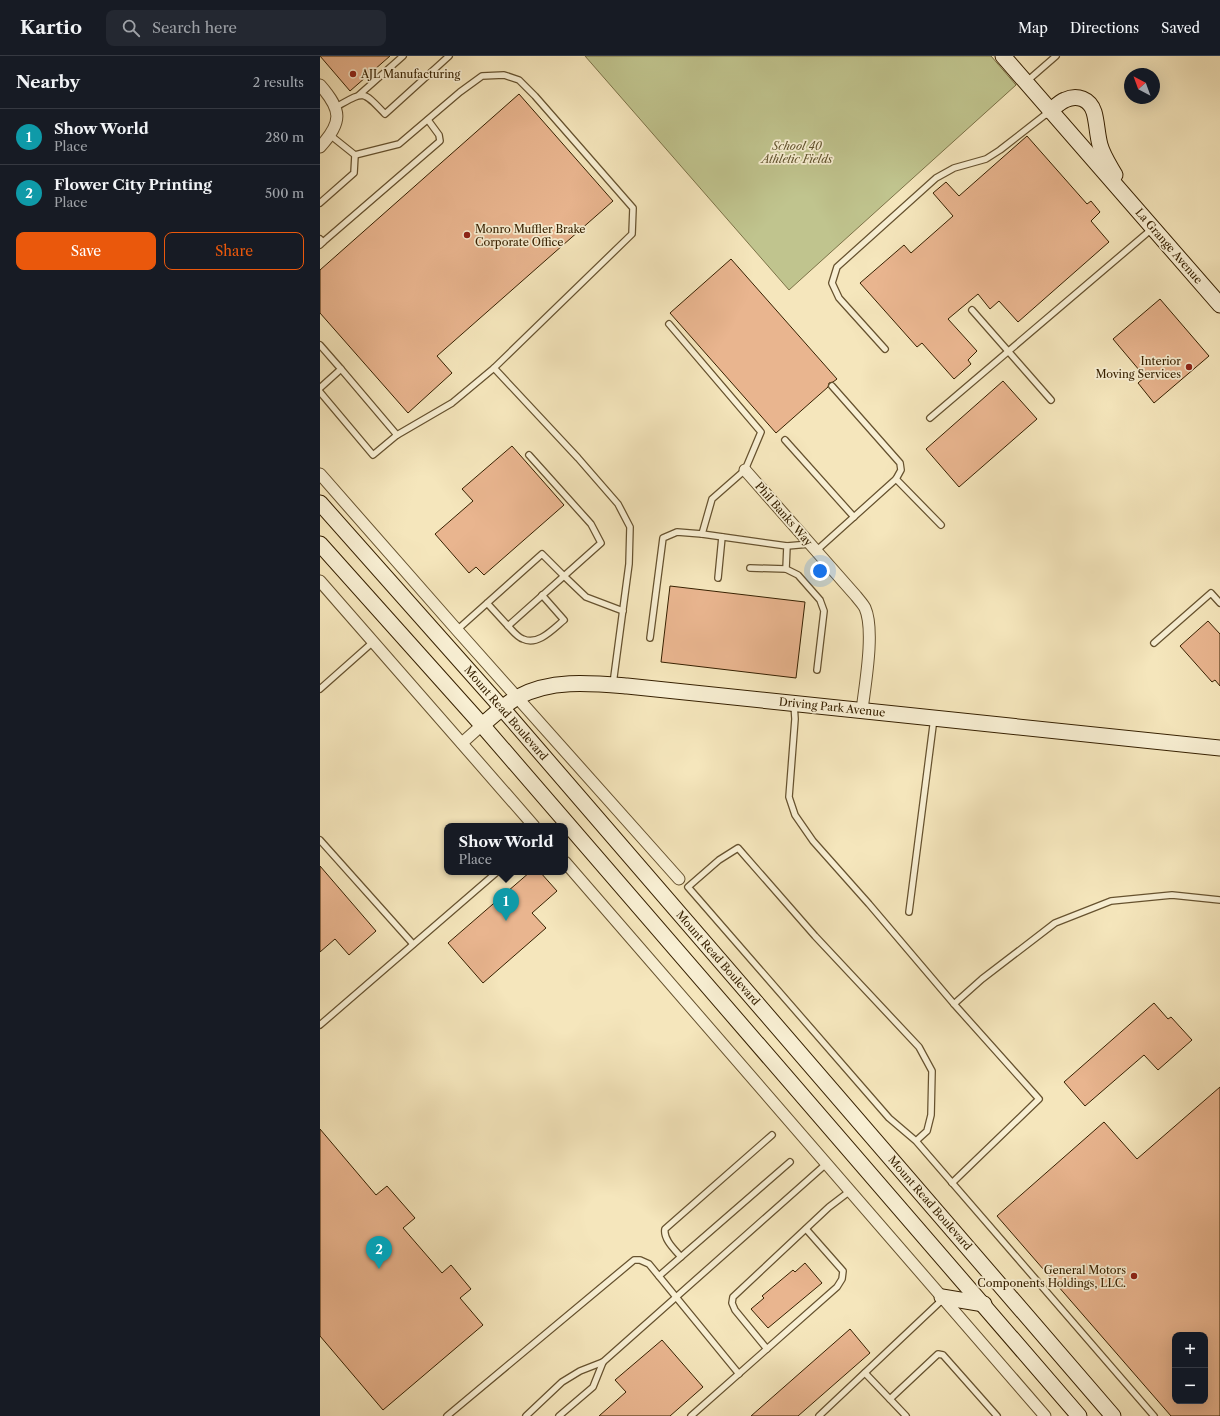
<!DOCTYPE html>
<html lang="en">
<head>
<meta charset="utf-8">
<style>
  :root { --surface:#171b24; --page:#242831; --text:#f1f3f6; --muted:#9ea1a6; --line:#363941; --accent:#ea580c }
  body { margin:0; font-family:"Libre Caslon Text",serif; background:var(--page); color:var(--text) }
  .controls { position:absolute; right:12px; bottom:12px; display:grid; overflow:hidden; border-radius:8px; box-shadow:0 4px 16px #0002 }
  .controls button { width:36px; height:36px; display:grid; place-items:center; padding:0; border:0; border-bottom:1px solid var(--line); background:var(--surface); color:var(--text); font:20px sans-serif }
  .compass { position:absolute; left:804px; top:12px; width:36px; height:36px; border-radius:50%; background:var(--surface); box-shadow:0 4px 16px #0002; rotate:319deg }
  .you { position:absolute; left:500px; top:515px; width:14px; height:14px; margin:-10px; border:3px solid #fff; border-radius:50%; background:#1a73e8; box-shadow:0 0 0 6px #1a73e833 }
  .badge { display:grid; place-items:center; width:26px; height:26px; border-radius:50%; background:var(--accent); color:#fff; font-size:13px; font-weight:700 }
  .pin { position:absolute; translate:-50% -33px; filter:drop-shadow(0 1px 2px #0008) }
  .pin::after { content:''; position:absolute; top:21px; width:14px; height:12px; background:inherit; clip-path:polygon(0 0,100% 0,50% 100%) }
  .popup { position:absolute; left:124px; top:767px; width:124px; height:52px; box-sizing:border-box; display:grid; place-content:center; border-radius:8px; background:var(--surface); filter:drop-shadow(0 1px 3px #0005); font-size:13px; white-space:nowrap; color:var(--muted) }
  .popup b { font-size:15px; color:var(--text) }
  .popup::after { content:''; position:absolute; left:50%; top:100%; margin-left:-8px; border:8px solid transparent; border-top-color:var(--surface) }
  .list { margin:0; padding:0; list-style:none }
  h2 { display:flex; justify-content:space-between; align-items:center; height:52px; margin:0; padding:0 16px; font-size:17px }
  h2 small { font-size:13px; font-weight:400; color:var(--muted) }
  .list li { display:grid; grid-template-columns:26px 1fr auto; gap:12px; align-items:center; box-sizing:border-box; height:56px; padding:0 16px; border-top:1px solid var(--line) }
  .list b { display:block; font-size:15px; white-space:nowrap }
  .list p { margin:0; font-size:13px; white-space:nowrap; color:var(--muted) }
  .list em { font-size:13px; font-style:normal; color:var(--muted) }
  .actions { display:flex; gap:8px; padding:12px 16px }
  .actions a { flex:1; padding:9px 0; border:1px solid var(--accent); border-radius:8px; text-align:center; font-size:14px; color:var(--accent) }
  .actions .main { background:var(--accent); color:#fff }
  .icon { flex:none; width:22px; height:22px; fill:none; stroke:currentColor; stroke-width:2; stroke-linecap:round; stroke-linejoin:round }
  .map { position:relative; flex:none; width:900px; height:1360px; overflow:hidden }
  header { display:flex; align-items:center; gap:24px; box-sizing:border-box; height:56px; padding:0 20px; background:var(--surface); border-bottom:1px solid var(--line) }
  header strong { font-size:19px }
  nav { display:flex; gap:22px; margin-inline-start:auto; font-size:14px }
  .search { width:280px; height:36px; background:var(--page); display:flex; align-items:center; gap:10px; box-sizing:border-box; padding:0 14px; border-radius:8px; color:var(--muted); font-size:15px }
  main { display:flex }
  aside { flex:1; background:var(--surface) }
  .map>svg:first-child { display:block }
  .green { fill:#c0c48e; stroke:#7b7247 }
  .building { fill:#e9b58f; stroke:#362000; fill-rule:evenodd }
  .lines { fill:none; stroke-linecap:round; stroke-linejoin:round }
  .lane-casing { stroke:#66522f; stroke-width:8 }
  .street-casing { stroke:#66522f; stroke-width:13 }
  .secondary-casing { stroke:#362000; stroke-width:17 }
  .lane { stroke:#f8efd3; stroke-width:5.5 }
  .street { stroke:#f8efd3; stroke-width:11 }
  .secondary { stroke:#f8efd3; stroke-width:15 }
  .poi-dot { fill:#8f2418; stroke:#f8efd3; stroke-width:1.5 }
  .labels { text-anchor:middle; stroke-width:3.5; stroke-linejoin:round; paint-order:stroke }
  .poi-label { font-size:11px; fill:#362000; stroke:#f8efd3; text-anchor:start }
  .park-label { font-size:11px; font-style:italic; fill:#5f512b; stroke:#f8efd3 }
  .street-label { font-size:11px; fill:#362000; stroke:#f8efd3 }
</style>
</head>
<body>
<header>
<strong>Kartio</strong>
<div class="search"><svg class="icon" aria-label="search" viewBox="0 0 24 24"><circle cx="10" cy="10" r="6"/><path d="M15 15l6 6"/></svg>Search here</div>
<nav><a>Map</a><a>Directions</a><a>Saved</a></nav>
</header>
<main>
<aside>
<h2>Nearby<small>2 results</small></h2>
<ul class="list">
<li><span class="badge" style="background:#0f9aa8">1</span><div><b>Show World</b><p>Place</p></div><em>280 m</em></li>
<li><span class="badge" style="background:#0f9aa8">2</span><div><b>Flower City Printing</b><p>Place</p></div><em>500 m</em></li>
</ul>
<div class="actions"><a class="main">Save</a><a>Share</a></div>
</aside>
<div class="map">
<svg width="900" height="1360" viewBox="0 0 900 1360">
  <rect width="100%" height="100%" fill="#f5e6bc"/>
  <filter id="stains"><feTurbulence type="fractalNoise" baseFrequency=".005" numOctaves="4"/><feColorMatrix values="0 0 0 0 .2 0 0 0 0 .09 0 0 0 0 .02 0 0 0 .5 -.17"/></filter>
  <radialGradient id="worn" r=".72"><stop offset=".6" stop-color="#630" stop-opacity="0"/><stop offset="1" stop-color="#630" stop-opacity=".3"/></radialGradient>
  <polygon class="green" points="265,0 671,0 696,29 469,234"/>
  <g class="building">
    <polygon points="0,0 70,0 30,35"/>
    <polygon points="199,38 293,145 117,300 132,317 88,357 0,257 0,214"/>
    <polygon points="707,80 767,148 771,145 780,156 771,165 789,186 698,266 679,245 670,253 658,238 628,263 657,295 648,304 651,308 634,323 602,287 597,291 540,227 584,189 591,197 633,160 613,137 626,126 639,140"/>
    <polygon points="411,203 517,323 513,326 509,327 508,331 456,377 350,257"/>
    <polygon points="840,243 889,300 834,347 818,327 825,321 793,283"/>
    <polygon points="683,325 717,363 639,431 606,393"/>
    <polygon points="192,390 244,449 164,519 156,511 149,517 115,478 153,445 142,433"/>
    <polygon points="350,530 485,546 476,622 341,606"/>
    <polygon points="888,565 900,578 900,630 895,624 892,626 860,590"/>
    <polygon points="0,810 56,875 29,899 15,883 0,896"/>
    <polygon points="210,816 220,816 237,835 212,857 226,872 163,927 128,887"/>
    <polygon points="834,947 848,963 851,961 872,984 838,1014 824,999 765,1050 744,1026"/>
    <path d="M900,1031v329h-49l-174,-200 107,-94 33,37zM855,1279h30v66h-30z"/>
    <polygon points="0,1073 56,1139 67,1130 95,1162 83,1172 122,1217 131,1209 151,1233 140,1242 163,1269 63,1354 0,1280"/>
    <polygon points="485,1207 502,1227 448,1272 431,1253 444,1242 442,1240 473,1214 475,1216"/>
    <polygon points="530,1273 550,1297 478,1360 431,1360"/>
    <polygon points="342,1284 383,1331 350,1360 279,1360 306,1336 295,1324"/>
  </g>
  <g class="lines">
    <g class="lane-casing">
      <g id="lane">
        <polyline points="706,26 736,0"/>
        <polyline points="39,39 83,0"/>
        <path d="M16,51c29,-16 26,-17 49,7l64,-58"/>
        <polyline points="10,79 35,99 79,88 140,36 162,20 184,19 199,24 215,40 313,152 312,178 174,312 258,402 298,448 310,471 309,508 293,628"/>
        <polyline points="0,147 34,117 35,99"/>
        <polyline points="0,183 3,186 0,189"/>
        <polyline points="3,186 120,85 119,79 108,64"/>
        <polyline points="652,254 731,344"/>
        <polyline points="0,289 21,313 0,332"/>
        <polyline points="565,293 519,242 512,227 517,211 616,122 634,112 666,103 680,94 730,55"/>
        <polyline points="0,336 53,399 77,379 21,313"/>
        <polyline points="610,362 833,172"/>
        <polyline points="77,379 132,347 174,312"/>
        <polyline points="465,384 534,461"/>
        <polyline points="209,399 271,468 281,487 244,520 266,541 303,555"/>
        <polyline points="576,423 621,469"/>
        <polyline points="382,478 467,490 466,513 478,519 500,544 504,555 497,614"/>
        <polyline points="467,490 490,488"/>
        <polyline points="496,495 576,423 581,414 580,407 512,330"/>
        <polyline points="430,512 466,513"/>
        <polyline points="398,522 402,481"/>
        <path d="M188,570c4,4 9,11 15,13 15,7 30,-10 41,-19l-22,-25"/>
        <polyline points="137,574 222,498 244,520 188,570 167,547"/>
        <polyline points="330,582 343,482 357,476 382,478 392,443 425,414 441,376 349,268"/>
        <polyline points="834,587 891,537 900,547"/>
        <polyline points="0,633 53,586"/>
        <polyline points="474,648 475,663 469,741 475,759 493,785 549,848 634,948 662,923 735,867 791,845 852,839 900,844"/>
        <polyline points="0,784 93,888"/>
        <polyline points="589,856 614,662"/>
        <polyline points="0,969 177,816"/>
        <polyline points="596,1085 607,1075 611,1059 612,1015 599,991 495,880 418,792 399,804 368,831 569,1062 596,1085 834,1360"/>
        <polyline points="632,1127 719,1043 634,948"/>
        <path d="M361,1201c-6,-7 -18,-18 -16,-28l107,-94"/>
        <polyline points="339,1220 470,1106"/>
        <polyline points="447,1293 415,1254 412,1247 413,1241 509,1151 530,1135"/>
        <polyline points="545,1317 586,1360"/>
        <polyline points="570,1343 618,1298 623,1299 677,1360"/>
        <polyline points="127,1360 314,1204 320,1204 329,1208 419,1318"/>
        <polyline points="206,1360 242,1326 260,1315 283,1306"/>
        <polyline points="239,1360 273,1331 283,1306 506,1108"/>
        <polyline points="371,1360 517,1231 522,1223 523,1215 486,1173"/>
        <polyline points="499,1360 623,1243"/>
      </g>
    </g>
    <g class="street-casing">
      <g id="street">
        <path d="M0,29c22,25 23,37 0,62"/>
        <path d="M425,414l111,126c3,4 7,8 9,12 10,22 0,77 -3,102"/>
        <polyline points="0,418 137,574 359,823"/>
        <polyline points="0,525 214,770"/>
        <polyline points="142,687 162,669"/>
        <polyline points="245,806 725,1360"/>
      </g>
    </g>
    <g class="secondary-casing">
      <g id="secondary">
        <polyline points="683,0 900,249"/>
        <path d="M730,55c5,-4 10,-9 15,-11 12,-6 25,-1 29,12 3,10 3,22 6,33 3,11 10,21 15,30"/>
        <polyline points="0,447 182,652 793,1360"/>
        <polyline points="0,488 162,669 759,1360"/>
        <path d="M162,669c11,-9 23,-21 36,-28 33,-18 73,-14 109,-11l593,62"/>
        <polyline points="622,1241 664,1248"/>
      </g>
    </g>
    <use href="#lane" class="lane"/>
    <use href="#street" class="street"/>
    <use href="#secondary" class="secondary"/>
  </g>
  <g class="poi-dot">
    <circle cx="33" cy="18" r="4"/>
    <circle cx="147" cy="179" r="4"/>
    <circle cx="869" cy="311" r="4"/>
    <circle cx="814" cy="1220" r="4"/>
  </g>
  <g class="labels">
    <g class="poi-label">
      <text x="41" y="22">AJL Manufacturing</text>
      <text x="155" y="177">Monro Muffler Brake<tspan x="155" dy="13">Corporate Office</tspan></text>
      <text x="861" y="309" text-anchor="end">Interior<tspan x="861" dy="13">Moving Services</tspan></text>
      <text x="806" y="1218" text-anchor="end">General Motors<tspan x="806" dy="13">Components Holdings, LLC.</tspan></text>
    </g>
    <g class="park-label">
      <text x="477" y="94">School 40<tspan x="477" dy="13">Athletic Fields</tspan></text>
    </g>
    <g class="street-label">
      <text transform="translate(849 190) rotate(49)" y="4">La Grange Avenue</text>
      <text transform="translate(464 458) rotate(49)" y="4">Phil Banks Way</text>
      <text transform="translate(512 651) rotate(6)" y="4">Driving Park Avenue</text>
      <text transform="translate(186 657) rotate(49)" y="4">Mount Read Boulevard</text>
      <text transform="translate(398 902) rotate(49)" y="4">Mount Read Boulevard</text>
      <text transform="translate(610 1147) rotate(49)" y="4">Mount Read Boulevard</text>
    </g>
  </g>
  <rect width="100%" height="100%" filter="url(#stains)"/>
  <rect width="100%" height="100%" fill="url(#worn)"/>
</svg>
<div class="controls">
<button>+</button>
<button>−</button>
</div>
<svg class="compass" viewBox="-18 -18 36 36"><path d="M0-13l5 13h-10z" fill="#e53935"/><path d="M0 13l5-13h-10z" fill="#9ea1a6"/></svg>
<div class="you"></div>
<div class="pin badge" style="left:186px;top:865px;background:#0f9aa8">1</div>
<div class="popup"><b>Show World</b>Place</div>
<div class="pin badge" style="left:59px;top:1213px;background:#0f9aa8">2</div>
</div>
</main>
</body>
</html>
